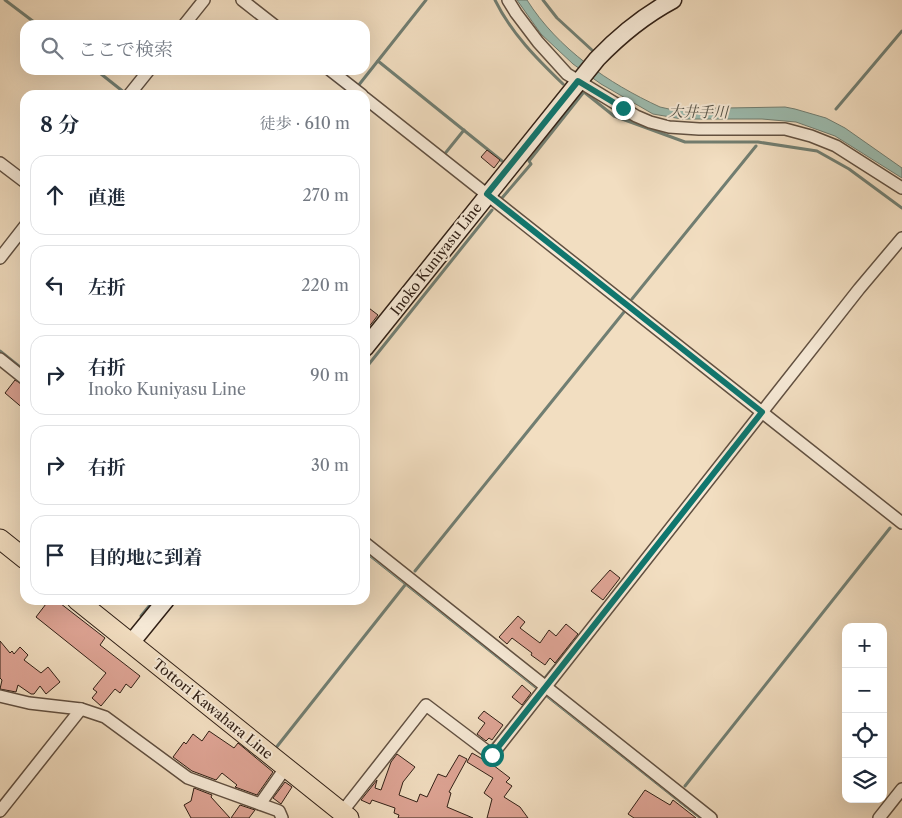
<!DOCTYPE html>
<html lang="ja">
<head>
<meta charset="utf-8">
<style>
  :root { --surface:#fff; --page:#f2f2f3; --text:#1f2937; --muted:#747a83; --line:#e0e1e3 }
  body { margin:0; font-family:"Libre Caslon Text","Noto Serif JP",serif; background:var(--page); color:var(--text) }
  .controls { position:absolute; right:15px; bottom:15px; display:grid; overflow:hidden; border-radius:10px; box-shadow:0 5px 20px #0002 }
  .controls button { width:45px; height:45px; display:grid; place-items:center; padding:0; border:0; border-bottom:1px solid var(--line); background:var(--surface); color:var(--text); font:25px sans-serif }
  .stop { position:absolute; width:15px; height:15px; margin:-11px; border:4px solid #0f766e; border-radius:50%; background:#fff }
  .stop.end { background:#0f766e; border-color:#fff; box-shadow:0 1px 5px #0008 }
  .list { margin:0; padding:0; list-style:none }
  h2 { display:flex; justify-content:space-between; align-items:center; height:65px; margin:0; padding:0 20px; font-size:21px }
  h2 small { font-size:16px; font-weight:400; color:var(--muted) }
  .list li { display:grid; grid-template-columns:32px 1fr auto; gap:15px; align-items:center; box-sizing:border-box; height:80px; margin:0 10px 10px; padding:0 10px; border:1px solid var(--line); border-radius:15px }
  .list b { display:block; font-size:19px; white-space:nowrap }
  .list p { margin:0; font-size:16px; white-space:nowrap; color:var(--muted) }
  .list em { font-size:16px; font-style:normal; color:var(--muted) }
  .icon { flex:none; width:28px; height:28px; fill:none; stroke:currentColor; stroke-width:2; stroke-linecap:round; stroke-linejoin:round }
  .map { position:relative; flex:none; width:902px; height:818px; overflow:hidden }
  .search { position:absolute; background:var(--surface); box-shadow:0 5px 20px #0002; left:20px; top:20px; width:350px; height:55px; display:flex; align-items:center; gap:12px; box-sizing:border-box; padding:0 18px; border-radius:15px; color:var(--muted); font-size:19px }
  .panel { position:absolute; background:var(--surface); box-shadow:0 5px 20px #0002; left:20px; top:90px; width:350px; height:515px; border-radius:15px }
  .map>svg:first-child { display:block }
  .water { fill:#9cbcb0; stroke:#717e72 }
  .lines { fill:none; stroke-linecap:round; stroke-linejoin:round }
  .stream { stroke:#717e72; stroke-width:3 }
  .building { fill:#dfa596; stroke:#312016 }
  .street-casing { stroke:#615041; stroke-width:14 }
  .secondary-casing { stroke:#312016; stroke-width:19 }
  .primary-casing { stroke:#312016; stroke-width:21 }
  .street { stroke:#f7ead7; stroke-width:11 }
  .secondary { stroke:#f7ead7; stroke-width:16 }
  .primary { stroke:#f2dec1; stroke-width:19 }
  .route { stroke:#0f766e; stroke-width:6 }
  .labels { text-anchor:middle; stroke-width:4; stroke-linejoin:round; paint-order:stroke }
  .street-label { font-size:14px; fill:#312016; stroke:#f7ead7 }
  .water-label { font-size:15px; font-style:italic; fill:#514f44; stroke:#f7ead7 }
</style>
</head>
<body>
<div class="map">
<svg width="902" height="818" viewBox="0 0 902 818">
  <rect width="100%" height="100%" fill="#f2dec1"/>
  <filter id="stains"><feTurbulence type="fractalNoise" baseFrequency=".004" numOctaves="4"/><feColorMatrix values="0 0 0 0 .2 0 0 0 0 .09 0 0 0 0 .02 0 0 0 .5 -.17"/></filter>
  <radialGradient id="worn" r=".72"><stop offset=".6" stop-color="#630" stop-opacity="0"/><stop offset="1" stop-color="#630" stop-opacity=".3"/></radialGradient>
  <g class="water">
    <path d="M517,0h10c31,49 81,83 133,107l9,2 116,-2 10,2 31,9 19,10 57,40v10l-67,-42 -39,-14 -34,-3h-80l-29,-5 -52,-30 -28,-20 -32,-30z"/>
    <polygon points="365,549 704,818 699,818 365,553"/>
  </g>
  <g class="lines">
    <g class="stream">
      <polyline points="5,0 38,25"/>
      <path d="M495,0c16,33 42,59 68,84"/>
      <polyline points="543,0 557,18 593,51"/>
      <polyline points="378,61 502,161"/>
      <polyline points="96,70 125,93"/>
      <polyline points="358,86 426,0"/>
      <polyline points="584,92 614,116 685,142 758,142 817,151 849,169 902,208"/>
      <polyline points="836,109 902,31"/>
      <polyline points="443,156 464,130"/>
      <polyline points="502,198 531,164 529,161 583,93"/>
      <polyline points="632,299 756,146"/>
      <polyline points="0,351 25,371"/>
      <polyline points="365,369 492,210"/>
      <polyline points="415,571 624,312"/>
      <polyline points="141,616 154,600"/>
      <polyline points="545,678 573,643"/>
      <polyline points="275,749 405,585"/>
      <polyline points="489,749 512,721"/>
      <polyline points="685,786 890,528"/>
    </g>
  </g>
  <g class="building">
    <polygon points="487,150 500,160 494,168 481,157"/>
    <polygon points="365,305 378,315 365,332"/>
    <polygon points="15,380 25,386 25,410 5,393"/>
    <polygon points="610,570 620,578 603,600 591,591"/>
    <polygon points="49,600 56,600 105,638 100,645 140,676 131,688 126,684 120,693 115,689 101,706 92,698 97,692 93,689 106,673 36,617"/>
    <polygon points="518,616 525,622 520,628 540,643 549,630 556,636 566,624 578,634 555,663 550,658 545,665 531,655 532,653 512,638 507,644 499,637"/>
    <polygon points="0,641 10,653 12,651 14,654 20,647 28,655 24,660 41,673 48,667 60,682 46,694 40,686 34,694 31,694 18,685 16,692 0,689 2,680 0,678"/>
    <polygon points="522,685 531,693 522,705 512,697"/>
    <polygon points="484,711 503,725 492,740 489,738 486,741 477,734 485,723 478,718"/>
    <polygon points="209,731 234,748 238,743 273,772 257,795 235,787 237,785 222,773 216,780 192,771 173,757 184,742 186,744 193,734 202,741"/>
    <polygon points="472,753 493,765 510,778 506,782 512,786 504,797 520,807 528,818 487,818 492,799 484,793 493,778 467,762"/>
    <polygon points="397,754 415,767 403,782 399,795 417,802 420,794 427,797 438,774 446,777 459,755 467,759 449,792 451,793 447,807 473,818 398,818 399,815 394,813 395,808 372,800 370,804 361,800 377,780 375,788 381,790 391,762"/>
    <polygon points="285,782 292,787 281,804 273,798"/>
    <polygon points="194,788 212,795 211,797 230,818 191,818 184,805 191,801"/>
    <polygon points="645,790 670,805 673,800 696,818 634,818 628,814"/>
    <polygon points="240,805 255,810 249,818 231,818"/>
  </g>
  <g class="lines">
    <g class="street-casing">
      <g id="street">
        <polyline points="242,0 274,25"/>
        <polyline points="508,0 516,13 538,42 567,74 636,116 650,122 669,127 699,129 785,129 811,136 836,146 902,188"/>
        <polyline points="184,25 204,0"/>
        <polyline points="330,70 362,95"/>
        <polyline points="129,95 149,70"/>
        <polyline points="365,98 902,523"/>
        <polyline points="0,163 25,182"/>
        <polyline points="0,258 25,226"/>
        <polyline points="0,359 25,379"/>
        <polyline points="365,543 711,818"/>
        <polyline points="0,696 29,703 81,709 105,717 188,778 279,811 282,818"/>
        <polyline points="260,804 286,767"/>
        <polyline points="0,811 81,709"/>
        <polyline points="342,812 426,705 492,755 859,289 902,238"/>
        <polyline points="879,818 902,789"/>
      </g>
    </g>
    <g class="secondary-casing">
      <g id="secondary">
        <path d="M365,348l232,-289c23,-24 46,-43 76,-59"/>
        <polyline points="131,643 166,600"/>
      </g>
    </g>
    <g class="primary-casing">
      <g id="primary">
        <polyline points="0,539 25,559"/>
        <polyline points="77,600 349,818"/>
      </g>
    </g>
    <use href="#street" class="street"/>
    <use href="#secondary" class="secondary"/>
    <use href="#primary" class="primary"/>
  </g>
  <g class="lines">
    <polyline class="route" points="492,755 762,412 487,194 578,81 623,108"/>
  </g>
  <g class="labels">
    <g class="street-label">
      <text transform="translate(436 259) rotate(-52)" y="5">Inoko Kuniyasu Line</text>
      <text transform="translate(213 709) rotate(39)" y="5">Tottori Kawahara Line</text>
    </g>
    <g class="water-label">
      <text transform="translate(698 112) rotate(1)" y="5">大井手川</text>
    </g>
  </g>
  <rect width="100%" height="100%" filter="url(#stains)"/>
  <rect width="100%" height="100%" fill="url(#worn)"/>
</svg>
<div class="controls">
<button>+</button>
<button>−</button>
<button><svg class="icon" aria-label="locate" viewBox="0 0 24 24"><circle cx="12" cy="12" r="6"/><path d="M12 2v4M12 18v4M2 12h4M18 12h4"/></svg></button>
<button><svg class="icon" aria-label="layers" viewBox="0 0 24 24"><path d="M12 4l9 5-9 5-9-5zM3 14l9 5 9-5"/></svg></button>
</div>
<div class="stop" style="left:492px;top:755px"></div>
<div class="stop end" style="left:623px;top:108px"></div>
<div class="search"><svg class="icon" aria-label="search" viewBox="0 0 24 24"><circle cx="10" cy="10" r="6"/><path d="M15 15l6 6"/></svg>ここで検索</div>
<section class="panel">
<h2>8 分<small>徒歩 · 610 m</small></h2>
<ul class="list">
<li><svg class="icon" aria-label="ahead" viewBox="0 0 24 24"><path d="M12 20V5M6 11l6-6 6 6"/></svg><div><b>直進</b></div><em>270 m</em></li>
<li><svg class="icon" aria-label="left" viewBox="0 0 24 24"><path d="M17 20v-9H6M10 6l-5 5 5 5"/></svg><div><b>左折</b></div><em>220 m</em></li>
<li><svg class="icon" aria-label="right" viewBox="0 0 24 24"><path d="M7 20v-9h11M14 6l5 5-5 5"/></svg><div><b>右折</b><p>Inoko Kuniyasu Line</p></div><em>90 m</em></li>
<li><svg class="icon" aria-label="right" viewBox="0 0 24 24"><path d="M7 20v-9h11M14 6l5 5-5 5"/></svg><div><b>右折</b></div><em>30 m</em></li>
<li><svg class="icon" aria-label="arrive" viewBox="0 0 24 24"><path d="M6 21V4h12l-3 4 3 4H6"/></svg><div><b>目的地に到着</b></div></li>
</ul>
</section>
</div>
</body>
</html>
